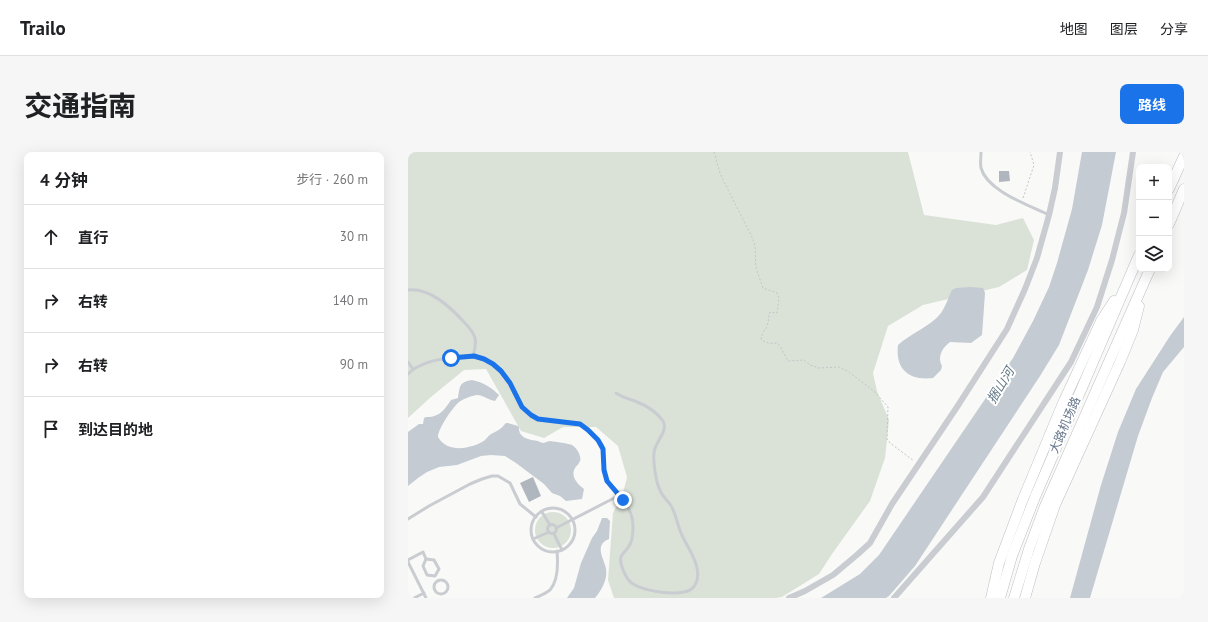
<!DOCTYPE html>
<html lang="zh">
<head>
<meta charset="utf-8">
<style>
  :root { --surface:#fff; --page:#f6f6f6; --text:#202124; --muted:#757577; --line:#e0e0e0; --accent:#1a73e8 }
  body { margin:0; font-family:"PT Sans","Noto Sans SC",sans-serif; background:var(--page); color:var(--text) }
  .controls { position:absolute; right:12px; top:12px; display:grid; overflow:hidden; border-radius:8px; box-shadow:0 4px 16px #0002 }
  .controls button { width:36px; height:36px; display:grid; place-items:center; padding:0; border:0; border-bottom:1px solid var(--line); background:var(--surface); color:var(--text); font:20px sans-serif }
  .stop { position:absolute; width:12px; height:12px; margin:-9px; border:3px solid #1a73e8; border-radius:50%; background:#fff }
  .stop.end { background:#1a73e8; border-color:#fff; box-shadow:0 1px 4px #0008 }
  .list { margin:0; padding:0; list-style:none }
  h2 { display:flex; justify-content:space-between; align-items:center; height:52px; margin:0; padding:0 16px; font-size:17px }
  h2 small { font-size:13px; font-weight:400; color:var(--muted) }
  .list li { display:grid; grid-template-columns:26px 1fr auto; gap:12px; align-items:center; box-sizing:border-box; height:64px; padding:0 16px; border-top:1px solid var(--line) }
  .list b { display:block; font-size:15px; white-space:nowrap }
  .list em { font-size:13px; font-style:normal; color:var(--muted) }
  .icon { flex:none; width:22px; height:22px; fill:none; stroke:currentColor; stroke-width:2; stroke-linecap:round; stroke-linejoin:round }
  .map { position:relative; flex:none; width:776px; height:446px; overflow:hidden; border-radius:8px }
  header { display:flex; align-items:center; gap:24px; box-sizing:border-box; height:56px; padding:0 20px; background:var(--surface); border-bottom:1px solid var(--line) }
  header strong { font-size:19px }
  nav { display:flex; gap:22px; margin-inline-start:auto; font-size:14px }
  .intro { display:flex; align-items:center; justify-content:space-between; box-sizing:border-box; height:96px; padding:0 24px }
  h1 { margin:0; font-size:28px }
  .button { padding:10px 18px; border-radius:8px; background:var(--accent); color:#fff; font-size:14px; font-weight:700 }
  main { display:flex; gap:24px; padding:0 24px }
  aside { flex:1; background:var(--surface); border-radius:8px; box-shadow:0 4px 16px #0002 }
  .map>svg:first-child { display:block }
  .green { fill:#dae2d8 }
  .water { fill:#c4cbd2 }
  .building { fill:#b0b6be }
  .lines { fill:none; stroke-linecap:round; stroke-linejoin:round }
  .primary-casing { stroke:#bcbfc4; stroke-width:11 }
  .path { stroke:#c3c4c7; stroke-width:1; stroke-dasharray:2 2; stroke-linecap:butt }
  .lane { stroke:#c9ccd0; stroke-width:3 }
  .street { stroke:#c9ccd0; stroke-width:6 }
  .primary { stroke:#fff; stroke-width:10 }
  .route { stroke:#1a73e8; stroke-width:5 }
  .labels { text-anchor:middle; stroke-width:4; stroke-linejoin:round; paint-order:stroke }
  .street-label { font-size:12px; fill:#67758a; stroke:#fff }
  .water-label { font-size:13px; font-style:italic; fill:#637784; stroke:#fff }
</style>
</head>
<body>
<header>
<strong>Trailo</strong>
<nav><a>地图</a><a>图层</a><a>分享</a></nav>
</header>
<div class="intro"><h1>交通指南</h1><a class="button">路线</a></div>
<main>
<aside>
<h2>4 分钟<small>步行 · 260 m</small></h2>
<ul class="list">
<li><svg class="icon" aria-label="ahead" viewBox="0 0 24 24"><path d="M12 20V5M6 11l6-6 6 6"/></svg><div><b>直行</b></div><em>30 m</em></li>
<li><svg class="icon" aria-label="right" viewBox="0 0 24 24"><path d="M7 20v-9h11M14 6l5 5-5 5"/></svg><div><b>右转</b></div><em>140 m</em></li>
<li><svg class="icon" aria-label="right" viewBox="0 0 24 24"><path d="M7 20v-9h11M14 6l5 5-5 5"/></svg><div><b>右转</b></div><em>90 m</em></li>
<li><svg class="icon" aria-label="arrive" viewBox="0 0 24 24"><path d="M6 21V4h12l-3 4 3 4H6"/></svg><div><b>到达目的地</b></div></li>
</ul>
</aside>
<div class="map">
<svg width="776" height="446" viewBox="0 0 776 446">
  <rect width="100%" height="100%" fill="#f9f9f7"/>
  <g class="green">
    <polygon points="0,0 500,0 516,63 588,73 615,66 626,88 619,118 591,135 515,153 480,174 465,221 469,239 481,268 477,306 462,349 424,402 411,422 374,445 368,446 206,446 200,428 205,361 215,341 219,325 210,294 188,275 155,275 136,286 113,279 78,217 56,218 23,245 0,266"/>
    <circle cx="145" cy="378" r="18"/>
  </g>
  <g class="water">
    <polygon points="674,0 708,0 694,73 680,118 651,193 632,224 507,414 481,444 478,446 413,446 452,422 471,403 605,206 625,169 641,135 649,111 664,57"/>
    <path d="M563,135l12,1 2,5 -3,42 -11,8 -21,-1c-8,6 -13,15 -8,24l-1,4 -8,8c-23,3 -38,-8 -35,-33 13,-12 32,-18 43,-32 5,-7 7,-15 11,-23l4,-2z"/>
    <polygon points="776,165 776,195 755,220 744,246 730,284 682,446 662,446 693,333 710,280 728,237 762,184"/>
    <path d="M64,228c10,2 19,7 27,15l-4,6c-6,-1 -12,-6 -18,-6 -6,1 -14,4 -18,7 -7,6 -21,27 -21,35 9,16 31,12 44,5 4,-2 6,-6 9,-8 2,-1 4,-2 6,-3 4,-2 6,-5 9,-8h2c4,2 7,1 11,4 -1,11 10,13 19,14 2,1 4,2 6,2 2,-1 4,-2 6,-2 7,1 16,2 22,4 4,2 10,11 8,16 -1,3 -4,5 -5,7 -5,9 3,16 9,21l-2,10 -16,2 -6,-5 -8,-3 -8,-9 -28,-21 -11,-7 -14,-1 -10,1 -24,9 -18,2 -12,5 -9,6 -10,8v-54l11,-8h4l1,-6 2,-1c13,1 19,-8 25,-17l7,-2c2,-12 1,-16 14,-18z"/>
    <path d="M194,366h5l3,3 -1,18c-16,6 -4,21 -3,30 2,10 -5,22 -11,29h-28l7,-10 7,-25 11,-25 5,-7z"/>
  </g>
  <g class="building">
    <polygon points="591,19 601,19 602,29 591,30"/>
    <polygon points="125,325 133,344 121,350 112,331"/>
  </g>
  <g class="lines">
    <g class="primary-casing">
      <g id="primary">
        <polyline points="761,37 776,4"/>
        <polyline points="761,72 776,37"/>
        <polyline points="583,446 591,411 615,347 655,251 693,169 706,149"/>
        <polyline points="592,446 604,404 627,345 731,103"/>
        <polyline points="606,446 621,397 637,354 742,117"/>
        <polyline points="617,446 627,411 647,353 712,210 725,178 731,154"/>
      </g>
    </g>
    <g class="path">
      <path d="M306,0l6,21 4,9 28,55 3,9 1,22 7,20 14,5 2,5 -2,15 -7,-1c-2,6 -1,9 -3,14 -2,5 -5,6 -6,13 5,4 9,5 16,4l3,3 8,15 16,-1 6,5 9,3 20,-1 10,5 26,20 13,15 -1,32 3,4 24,18"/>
      <polyline points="615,46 626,13 622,0"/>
    </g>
    <g class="lane">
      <path d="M573,0c0,5 -1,11 0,16 6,23 48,37 68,47"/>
      <path d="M0,138c22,-2 41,16 55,31 5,5 10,10 12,17 1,6 0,12 -2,18"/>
      <polyline points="0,210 5,217"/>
      <path d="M0,222c11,-11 27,-14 41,-16 39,-5 51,5 68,39 4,6 6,12 12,17 11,8 27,8 40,9 5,1 9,0 13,2 7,5 16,13 20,20 4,10 -1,23 5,34 2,5 7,9 11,13 8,10 15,21 15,34 0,6 0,15 -4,20 -2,4 -7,7 -8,11 -1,4 0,7 1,10 2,6 6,14 11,17 12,7 38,11 51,8 5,-1 9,-3 11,-7 3,-5 3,-12 2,-17 -2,-12 -11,-23 -16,-35 -4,-9 -5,-20 -11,-29 -3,-4 -8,-8 -10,-14 -4,-7 -7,-28 -6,-37 0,-10 15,-22 9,-32 -6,-9 -18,-16 -28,-20 -7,-2 -13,-4 -19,-8"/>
      <circle cx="145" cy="378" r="22"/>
      <polyline points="134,360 142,373"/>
      <polyline points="0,367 21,354 62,332 74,327 84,324 90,324 102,331 112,352 128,365"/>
      <circle cx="144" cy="377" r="4.5"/>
      <polyline points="148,376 212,343"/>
      <polyline points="146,382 154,398"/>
      <polyline points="125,387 141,380"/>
      <polygon points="18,407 26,408 31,417 27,424 19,423 15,414"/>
      <polyline points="0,408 15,400 18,407"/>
      <polyline points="0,410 18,446"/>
      <circle cx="33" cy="435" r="7"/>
      <polyline points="6,446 16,441"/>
      <path d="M127,446c5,-2 11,-5 15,-8 8,-9 8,-28 7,-39"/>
    </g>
    <g class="street">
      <polyline points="381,446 397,439 425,423 450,402 462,391 484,352 549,255 599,177 617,137 629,106 641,63 647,36 652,0"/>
      <polyline points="486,446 575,345 663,210 689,155 704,108 716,61 725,0"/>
    </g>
    <use href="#primary" class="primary"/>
  </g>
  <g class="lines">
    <polyline class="route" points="43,206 66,204 76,207 85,212 93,219 102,231 114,255 123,263 130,267 172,272 180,278 190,288 195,297 196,318 199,329 215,348"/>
  </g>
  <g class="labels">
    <g class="street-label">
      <text transform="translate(657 273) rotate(-67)" y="4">大路机场路</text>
    </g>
    <g class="water-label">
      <text transform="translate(592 233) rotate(-59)" y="5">捆山河</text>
    </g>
  </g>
</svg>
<div class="controls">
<button>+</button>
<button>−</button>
<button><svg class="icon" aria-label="layers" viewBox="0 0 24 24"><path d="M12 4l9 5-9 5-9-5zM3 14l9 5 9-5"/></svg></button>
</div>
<div class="stop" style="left:43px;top:206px"></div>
<div class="stop end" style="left:215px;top:348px"></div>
</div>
</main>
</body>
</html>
